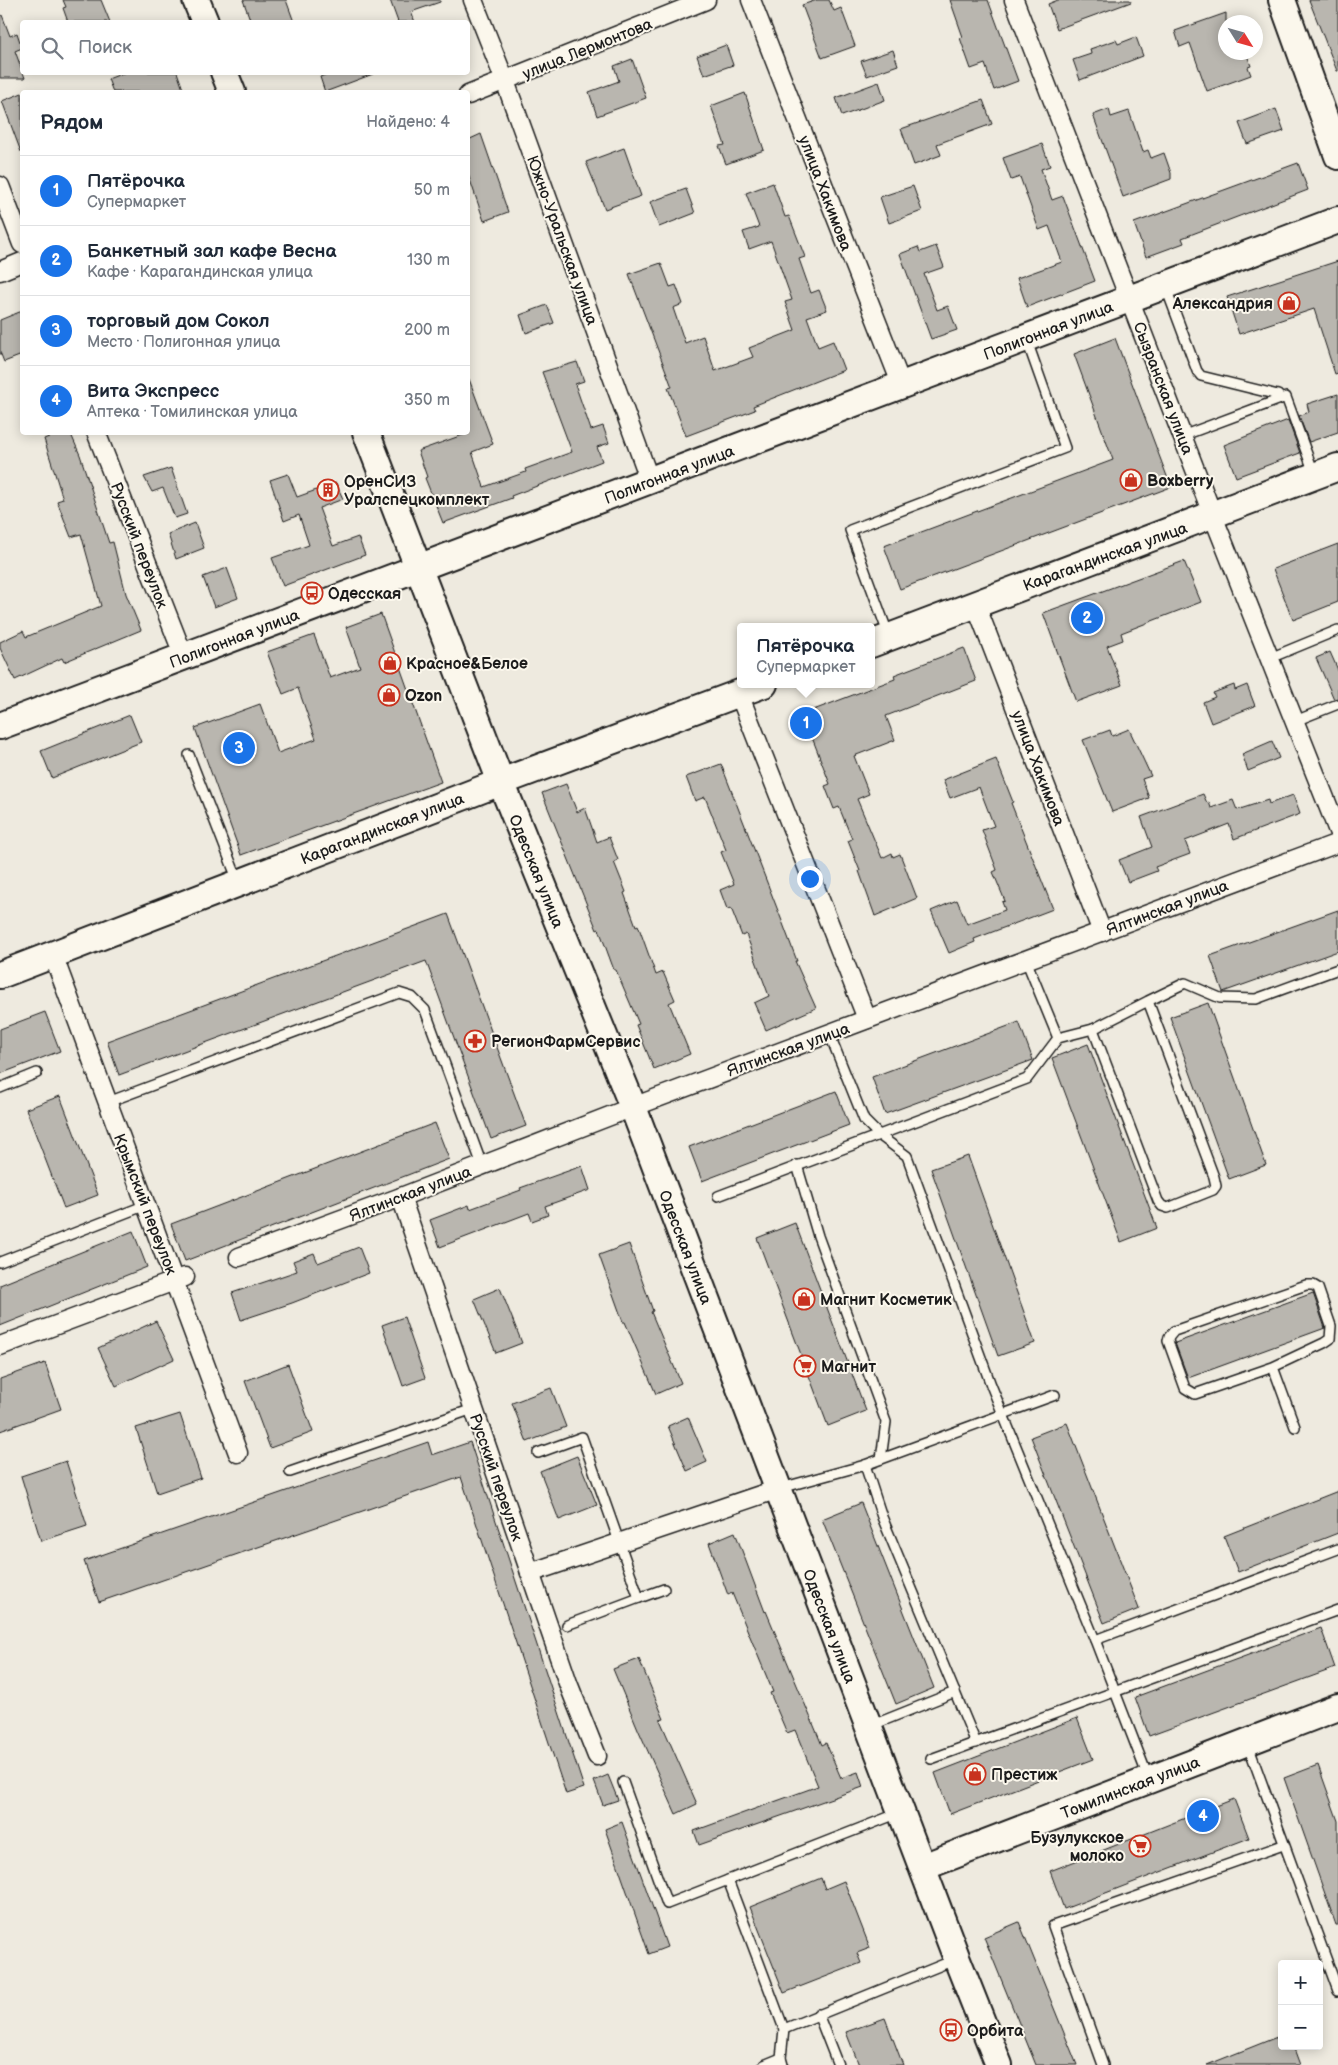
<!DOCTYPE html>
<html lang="ru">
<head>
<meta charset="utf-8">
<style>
  :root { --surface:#fff; --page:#f6f6f7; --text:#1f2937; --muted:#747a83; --line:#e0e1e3; --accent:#1a73e8 }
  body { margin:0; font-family:"Balsamiq Sans",sans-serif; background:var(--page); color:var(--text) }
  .controls { position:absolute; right:15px; bottom:15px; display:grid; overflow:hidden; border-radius:5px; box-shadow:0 2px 12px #0003 }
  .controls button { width:45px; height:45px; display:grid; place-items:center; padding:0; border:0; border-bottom:1px solid var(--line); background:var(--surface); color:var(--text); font:25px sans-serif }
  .compass { position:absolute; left:1218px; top:15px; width:45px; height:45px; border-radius:50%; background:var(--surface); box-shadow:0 2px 12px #0003; rotate:127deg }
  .you { position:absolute; left:809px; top:878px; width:18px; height:18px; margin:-12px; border:4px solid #fff; border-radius:50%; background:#1a73e8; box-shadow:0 0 0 8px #1a73e833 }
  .badge { display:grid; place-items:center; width:32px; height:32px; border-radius:50%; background:var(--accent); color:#fff; font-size:16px; font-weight:700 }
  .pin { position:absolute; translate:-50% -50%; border:2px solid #fff; box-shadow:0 1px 5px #0006 }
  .popup { position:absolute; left:737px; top:623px; width:138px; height:65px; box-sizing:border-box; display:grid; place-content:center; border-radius:5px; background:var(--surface); filter:drop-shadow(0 1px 4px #0005); font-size:16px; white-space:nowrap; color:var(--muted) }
  .popup b { font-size:19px; color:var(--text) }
  .popup::after { content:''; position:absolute; left:50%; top:100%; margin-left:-10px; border:10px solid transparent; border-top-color:var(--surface) }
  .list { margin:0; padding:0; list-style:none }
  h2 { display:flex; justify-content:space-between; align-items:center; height:65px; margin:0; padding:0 20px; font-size:21px }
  h2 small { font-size:16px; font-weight:400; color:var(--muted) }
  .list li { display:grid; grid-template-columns:32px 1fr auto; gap:15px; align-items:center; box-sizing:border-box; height:70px; padding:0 20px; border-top:1px solid var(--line) }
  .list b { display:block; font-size:19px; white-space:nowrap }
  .list p { margin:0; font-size:16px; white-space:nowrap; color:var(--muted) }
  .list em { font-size:16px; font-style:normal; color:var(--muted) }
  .icon { flex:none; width:28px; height:28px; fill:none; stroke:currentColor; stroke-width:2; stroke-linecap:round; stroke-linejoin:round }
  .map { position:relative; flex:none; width:1338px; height:2065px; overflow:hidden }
  .search { position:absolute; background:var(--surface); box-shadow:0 2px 12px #0003; left:20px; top:20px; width:450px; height:55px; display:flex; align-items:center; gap:12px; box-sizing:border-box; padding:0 18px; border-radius:5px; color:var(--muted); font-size:19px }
  .panel { position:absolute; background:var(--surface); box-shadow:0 2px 12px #0003; left:20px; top:90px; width:450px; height:345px; border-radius:5px }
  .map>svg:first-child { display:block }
  .building { fill:#b9b6af; stroke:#1c1c1c }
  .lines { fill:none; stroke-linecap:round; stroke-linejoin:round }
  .lane-casing { stroke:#1c1c1c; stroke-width:12 }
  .street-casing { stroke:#1c1c1c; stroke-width:21 }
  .secondary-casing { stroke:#1c1c1c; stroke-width:30 }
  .lane { stroke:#fbf7ec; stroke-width:9 }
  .street { stroke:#fbf7ec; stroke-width:18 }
  .secondary { stroke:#fbf7ec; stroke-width:26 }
  .labels { text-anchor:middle; stroke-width:4; stroke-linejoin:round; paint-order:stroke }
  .street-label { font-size:16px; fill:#1c1c1c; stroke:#fbf7ec }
  .poi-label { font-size:16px; font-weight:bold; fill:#1c1c1c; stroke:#fbf7ec; text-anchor:start }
</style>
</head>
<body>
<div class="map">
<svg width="1338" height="2065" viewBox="0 0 1338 2065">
  <rect width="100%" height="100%" fill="#eeeadf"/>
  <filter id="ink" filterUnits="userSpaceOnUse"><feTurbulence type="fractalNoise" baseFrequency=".02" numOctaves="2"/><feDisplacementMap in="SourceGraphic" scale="10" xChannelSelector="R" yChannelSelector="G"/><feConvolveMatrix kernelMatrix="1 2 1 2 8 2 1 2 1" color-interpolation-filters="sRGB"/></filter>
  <g filter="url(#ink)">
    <g class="building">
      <polygon points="63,0 101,0 110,22 68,22 63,8 66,7"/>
      <polygon points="243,0 286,0 294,22 251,22"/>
      <polygon points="390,0 440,0 440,2 411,12 415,22 398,22"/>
      <polygon points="817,0 829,0 834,11 841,8 855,46 822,58 802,5"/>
      <polygon points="950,0 988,0 1018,81 994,90 985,64 971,69 960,38 963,37"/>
      <polygon points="1058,0 1130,0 1131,2 1057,29 1048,4"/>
      <polygon points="1309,0 1338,0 1338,71 1337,71"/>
      <polygon points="1226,13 1226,52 1246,52 1251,66 1248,67 1251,75 1207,91 1190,43 1180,47 1175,31"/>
      <polygon points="0,15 2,15 10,36 17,33 22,48 15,51 25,78 0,78"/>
      <polygon points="1136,37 1143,56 1080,80 1073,60 1091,54 1090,49 1116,40 1118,44"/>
      <polygon points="726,45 733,65 704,75 697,56"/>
      <polygon points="893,50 898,65 867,76 861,61"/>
      <polygon points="632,59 646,98 597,116 589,92 619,81 614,66"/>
      <polygon points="126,72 177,72 184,92 113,92 108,79"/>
      <polygon points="332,72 372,72 373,74 325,92 320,77"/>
      <polygon points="879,82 885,100 842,116 836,98"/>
      <polygon points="22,93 22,151 21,152 2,101"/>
      <polygon points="745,93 764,150 726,164 719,146 725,145 711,106"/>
      <polygon points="983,100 992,124 937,144 941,155 914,165 901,129"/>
      <polygon points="1109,109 1111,117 1129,111 1143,152 1148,150 1151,158 1164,153 1171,173 1171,179 1123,197 1093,115"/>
      <polygon points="1276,109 1284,131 1247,144 1239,123"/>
      <polygon points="481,134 508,212 484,221 468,174 468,140"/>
      <polygon points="1042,144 1050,166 1041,169 1052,200 1063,196 1095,281 1027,307 1017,278 1062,262 1049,226 1039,230 1020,177 1011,180 1003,158"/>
      <polygon points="624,148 641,196 605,209 586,162"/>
      <polygon points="1298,163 1308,190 1182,238 1184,243 1146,257 1134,223"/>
      <polygon points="773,183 785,217 789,216 805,257 799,259 811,293 819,290 827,310 807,317 818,347 833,341 844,370 753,406 755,410 686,436 668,388 672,387 629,274 661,263 670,287 676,285 683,304 673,308 685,343 703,336 715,371 753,357 749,348 795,330 785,302 792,300 771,241 749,249 743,232 759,227 746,193"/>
      <polygon points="913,186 922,211 889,223 880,197"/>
      <polygon points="686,189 695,213 659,227 650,202"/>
      <polygon points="936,246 944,267 924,274 937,310 948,306 957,330 931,339 900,254 918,247 920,252"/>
      <polygon points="1338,261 1338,373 1335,374 1314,309 1239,334 1227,297"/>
      <polygon points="547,305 554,323 526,333 520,315"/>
      <polygon points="22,311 22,355 4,362 0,352 0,320"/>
      <polygon points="1115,338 1171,487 900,589 884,546 1113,460 1074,354"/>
      <polygon points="577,362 584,381 575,384 591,430 603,426 609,443 597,447 602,461 511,496 512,498 443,523 425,478 427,477 418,451 468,433 468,379 469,379 493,444 472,452 484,487 526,472 525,469 572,452 542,372"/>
      <polygon points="1338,394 1338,432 1309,442 1299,416 1309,412 1307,404"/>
      <polygon points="1288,420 1300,453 1236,477 1224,445"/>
      <polygon points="61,432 70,432 80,455 109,543 113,542 126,594 141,630 64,662 62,658 15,680 0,648 0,642 23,631 26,637 101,606 81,534 71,537 57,501 63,499 44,439"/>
      <polygon points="171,468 187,514 175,518 163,488 152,492 144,477"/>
      <polygon points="288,474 297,497 336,483 343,499 319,508 333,546 358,537 365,555 283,586 272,558 309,545 299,515 284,521 270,480"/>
      <polygon points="195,523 204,548 176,559 168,534"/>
      <polygon points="1338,544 1338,602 1293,620 1273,569"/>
      <polygon points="1184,561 1201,602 1121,633 1123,640 1107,646 1122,685 1076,702 1043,613"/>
      <polygon points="227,568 238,598 214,607 203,577"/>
      <polygon points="381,614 441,782 241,855 195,728 260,704 278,753 316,739 298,688 283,694 267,652 314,635 330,678 360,667 346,627"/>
      <polygon points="964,648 976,681 886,716 895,740 854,756 869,794 857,799 882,858 892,853 893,857 900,854 917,898 875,916 859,871 860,871 848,841 852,839 839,807 834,809 825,786 830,784 803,714 895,679 894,675"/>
      <polygon points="1330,652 1338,670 1338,698 1334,699 1316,658"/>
      <polygon points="1234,685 1235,690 1247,685 1255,706 1211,723 1203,702 1215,697 1213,693"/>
      <polygon points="130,715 141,742 52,778 41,751"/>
      <polygon points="1129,729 1151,776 1142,779 1149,798 1112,812 1083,740 1110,730 1112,736"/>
      <polygon points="1272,741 1279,758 1248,771 1242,754"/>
      <polygon points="996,759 1013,802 1011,803 1053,909 974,939 975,942 949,953 931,911 957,900 967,924 1005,910 1002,902 1005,901 993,872 997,870 982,830 994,826 979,787 950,798 943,780"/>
      <polygon points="721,764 782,921 797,961 795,961 816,1008 766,1030 754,1003 769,996 746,934 742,936 731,908 727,909 720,890 734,884 721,852 726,850 705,797 695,801 686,777"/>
      <polygon points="566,784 577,812 585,808 597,842 609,837 618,860 614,862 626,892 624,893 636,926 638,925 656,975 663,972 675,1000 669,1003 690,1054 654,1069 636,1025 639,1024 616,970 614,970 599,929 597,930 542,793"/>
      <polygon points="1203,794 1207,803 1209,802 1211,808 1233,800 1237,810 1268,800 1269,804 1293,795 1300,814 1234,839 1229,824 1185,841 1190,854 1155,867 1157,871 1128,882 1119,860 1152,847 1141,817"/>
      <polygon points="1338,910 1338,951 1223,992 1210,956"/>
      <polygon points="448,914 526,1126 491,1139 426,961 119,1075 107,1041"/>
      <polygon points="1208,1003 1266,1165 1229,1179 1170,1017"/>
      <polygon points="45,1012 60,1051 0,1074 0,1029"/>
      <polygon points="1019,1022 1033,1060 885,1114 872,1077"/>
      <polygon points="1088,1044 1157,1228 1121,1242 1052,1058"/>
      <polygon points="836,1091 849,1125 702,1181 689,1147"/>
      <polygon points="60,1096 98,1195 64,1208 26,1109"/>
      <polygon points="435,1123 449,1159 185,1261 171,1224"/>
      <polygon points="968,1156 1035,1343 998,1356 931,1169"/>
      <polygon points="582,1166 590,1190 545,1206 548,1215 532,1221 529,1213 440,1247 430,1220 469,1205 470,1209 521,1190 520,1188"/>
      <polygon points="795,1223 866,1411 828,1426 757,1238"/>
      <polygon points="133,1231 147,1267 0,1326 0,1285"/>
      <polygon points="629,1244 653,1311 651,1312 681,1383 656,1394 625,1322 623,1322 599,1255"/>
      <polygon points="359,1247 369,1273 292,1303 241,1320 232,1293 297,1271 293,1261 314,1253 318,1263"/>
      <polygon points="500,1288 522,1343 496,1353 474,1299"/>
      <polygon points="1313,1293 1325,1328 1188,1378 1175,1343"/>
      <polygon points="404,1317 425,1378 403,1386 382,1325"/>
      <polygon points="156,1321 174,1359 116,1386 98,1348"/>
      <polygon points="45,1363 61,1409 0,1431 0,1379"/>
      <polygon points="288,1364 313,1432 270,1448 245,1381"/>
      <polygon points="551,1388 566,1427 527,1442 512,1403"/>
      <polygon points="180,1414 201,1478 157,1493 136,1428"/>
      <polygon points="688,1417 707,1462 687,1471 668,1426"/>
      <polygon points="1067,1423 1139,1609 1104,1623 1031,1437"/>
      <polygon points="428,1442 432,1455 470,1442 584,1788 566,1794 461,1477 99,1602 84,1561"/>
      <polygon points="577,1456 597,1505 559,1520 540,1471"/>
      <polygon points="66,1461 87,1526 41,1541 21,1476"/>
      <polygon points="1338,1491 1338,1533 1238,1572 1224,1536"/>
      <polygon points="861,1503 934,1688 896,1704 822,1519"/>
      <polygon points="735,1532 765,1612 766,1611 822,1745 826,1743 841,1778 858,1772 863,1787 699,1845 694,1831 818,1786 795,1730 787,1733 770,1693 773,1692 732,1593 728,1595 709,1543"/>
      <polygon points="1321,1628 1335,1668 1149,1736 1135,1697"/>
      <polygon points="639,1659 664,1719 660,1720 697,1804 676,1814 638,1729 613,1669"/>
      <polygon points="1077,1718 1093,1759 950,1814 935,1773"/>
      <polygon points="1318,1765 1338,1821 1338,1925 1336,1925 1284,1778"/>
      <polygon points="608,1775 618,1800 603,1805 594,1781"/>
      <polygon points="1234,1799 1249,1838 1064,1909 1050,1871"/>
      <polygon points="622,1822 667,1947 649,1954 605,1829"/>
      <polygon points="821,1878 825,1889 844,1881 870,1948 857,1953 861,1963 784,1993 750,1907"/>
      <polygon points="1019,1922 1077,2065 1036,2065 984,1937"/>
      <polygon points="885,2018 903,2065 859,2065 846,2032"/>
      <polygon points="1282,2035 1282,2046 1293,2046 1300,2065 1207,2065"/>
    </g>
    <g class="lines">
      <g class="lane-casing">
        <g id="lane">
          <polyline points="1166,288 1197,371 1201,376 1278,395"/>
          <polyline points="1182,436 1286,397 1314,473"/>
          <polyline points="889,636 850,530 1065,448 1027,341"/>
          <polyline points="1270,658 1338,630"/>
          <polyline points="1295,721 1338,704"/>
          <polyline points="189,755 238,881"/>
          <polyline points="1026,960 1058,1038"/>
          <polyline points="1148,1001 1093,1029 1158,1201 1162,1206 1168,1208 1213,1190 1216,1186 1214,1177 1148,1001 1185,983 1220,998 1256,999 1338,969"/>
          <polyline points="829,1033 864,1120 879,1135 907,1156 991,1385 1095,1640 1148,1777"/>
          <polyline points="0,1088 37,1073"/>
          <polyline points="108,1102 399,993 412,997 425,1010 482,1165"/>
          <polyline points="797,1165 818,1236 886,1422 881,1459"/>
          <polyline points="718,1196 1027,1079 1058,1038 1093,1029"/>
          <polyline points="0,1262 146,1205"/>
          <polyline points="1273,1367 1324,1343 1330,1339 1331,1326 1318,1288 1313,1285 1306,1285 1174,1331 1169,1337 1168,1341 1185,1388 1195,1394 1273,1367 1295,1427"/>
          <polyline points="538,1453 582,1437 639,1598 567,1625"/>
          <polyline points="865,1465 882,1517 976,1743"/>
          <polyline points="290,1472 473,1409"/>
          <polyline points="781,1488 865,1465 1055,1395"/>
          <polyline points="639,1598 664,1589"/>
          <polyline points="1095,1640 1338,1549"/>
          <polyline points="870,1726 955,1692"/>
          <polyline points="1248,1745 1338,1991"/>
          <polyline points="931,1759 1338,1610"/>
          <polyline points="623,1782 667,1904 899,1813"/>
          <polyline points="728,1880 784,2029 954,1960"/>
          <polyline points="818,2014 838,2065"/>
          <polyline points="764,2065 781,2058"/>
          <polyline points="783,2065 781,2058 784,2029"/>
          <polyline points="1103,2065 1053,1926 1283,1845"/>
        </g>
      </g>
      <g class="street-casing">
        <g id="street">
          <polyline points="473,0 505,81 650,481"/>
          <polyline points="751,0 902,386"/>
          <polyline points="1014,0 1213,516 1338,831"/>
          <polyline points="468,95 706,0"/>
          <polyline points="0,186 22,244"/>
          <polyline points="0,271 22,262"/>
          <polyline points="96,432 184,657"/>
          <polyline points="976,605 1102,932"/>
          <polyline points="739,694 867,1019"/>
          <polyline points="53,955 238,1453"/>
          <polyline points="401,1197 568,1683 597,1756"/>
          <polyline points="239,1257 401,1197 633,1107 1338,843"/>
          <polyline points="0,1346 185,1277"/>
          <polyline points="530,1573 778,1489"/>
        </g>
      </g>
      <g class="secondary-casing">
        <g id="secondary">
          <polyline points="196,0 205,22"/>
          <polyline points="1282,0 1338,156"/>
          <polyline points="224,72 232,92"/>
          <polyline points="366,432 501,782 633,1107 957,1959 999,2065"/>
          <polyline points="871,644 1338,467"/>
          <polyline points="0,726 1338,220"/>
          <polyline points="0,975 501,782 764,684"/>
          <polyline points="923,1867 1338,1707"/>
        </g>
      </g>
      <use href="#lane" class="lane"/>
      <use href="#street" class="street"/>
      <use href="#secondary" class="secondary"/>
    </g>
  </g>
  <defs>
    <g id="shop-ring" transform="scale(1.125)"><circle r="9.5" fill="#fbf7ec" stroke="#c8321e" stroke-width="1.5"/><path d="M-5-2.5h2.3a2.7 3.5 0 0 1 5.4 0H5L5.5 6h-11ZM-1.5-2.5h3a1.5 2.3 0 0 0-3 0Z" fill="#c8321e"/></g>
    <g id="building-ring" transform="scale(1.125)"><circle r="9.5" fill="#fbf7ec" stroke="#c8321e" stroke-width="1.5"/><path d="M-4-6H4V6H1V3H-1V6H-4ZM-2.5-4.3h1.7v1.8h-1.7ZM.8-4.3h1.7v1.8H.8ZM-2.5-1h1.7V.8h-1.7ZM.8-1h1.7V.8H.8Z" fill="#c8321e"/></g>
    <g id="bus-ring" transform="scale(1.125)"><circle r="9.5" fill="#fbf7ec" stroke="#c8321e" stroke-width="1.5"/><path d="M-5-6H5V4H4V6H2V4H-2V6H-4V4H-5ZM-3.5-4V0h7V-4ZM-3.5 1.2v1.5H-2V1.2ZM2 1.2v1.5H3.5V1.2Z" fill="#c8321e"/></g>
    <g id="pharmacy-ring" transform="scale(1.125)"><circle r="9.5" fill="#fbf7ec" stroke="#c8321e" stroke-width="1.5"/><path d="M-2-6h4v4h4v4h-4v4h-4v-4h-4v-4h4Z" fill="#c8321e"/></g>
    <g id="supermarket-ring" transform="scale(1.125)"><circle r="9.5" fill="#fbf7ec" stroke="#c8321e" stroke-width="1.5"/><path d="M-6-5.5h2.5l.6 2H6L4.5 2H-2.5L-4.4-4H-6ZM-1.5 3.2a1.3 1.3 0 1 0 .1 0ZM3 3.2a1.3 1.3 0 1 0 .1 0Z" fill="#c8321e"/></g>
  </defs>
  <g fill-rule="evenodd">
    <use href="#shop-ring" x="1289" y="303"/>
    <use href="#shop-ring" x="1131" y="480"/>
    <use href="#building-ring" x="328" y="490"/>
    <use href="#bus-ring" x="312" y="593"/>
    <use href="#shop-ring" x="390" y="663"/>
    <use href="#shop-ring" x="389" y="695"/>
    <use href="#pharmacy-ring" x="475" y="1041"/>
    <use href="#shop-ring" x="804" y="1299"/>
    <use href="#supermarket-ring" x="805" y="1366"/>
    <use href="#shop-ring" x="975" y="1774"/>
    <use href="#supermarket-ring" x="1140" y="1846"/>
    <use href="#bus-ring" x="951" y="2030"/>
  </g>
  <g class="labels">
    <g class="street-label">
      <text transform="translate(587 48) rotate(-22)" y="6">улица Лермонтова</text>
      <text transform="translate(826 193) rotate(69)" y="6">улица Хакимова</text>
      <text transform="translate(563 240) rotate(70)" y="6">Южно-Уральская улица</text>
      <text transform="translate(1048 330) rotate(-21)" y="6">Полигонная улица</text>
      <text transform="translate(1164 388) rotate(69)" y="6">Сызранская улица</text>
      <text transform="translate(669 474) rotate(-21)" y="6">Полигонная улица</text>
      <text transform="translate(140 545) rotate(69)" y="6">Русский переулок</text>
      <text transform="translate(1105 556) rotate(-20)" y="6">Карагандинская улица</text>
      <text transform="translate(234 638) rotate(-21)" y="6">Полигонная улица</text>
      <text transform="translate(1039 768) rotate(69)" y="6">улица Хакимова</text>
      <text transform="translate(382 828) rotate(-21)" y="6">Карагандинская улица</text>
      <text transform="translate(537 871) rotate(68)" y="6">Одесская улица</text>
      <text transform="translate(1167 907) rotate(-21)" y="6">Ялтинская улица</text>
      <text transform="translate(788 1049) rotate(-20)" y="6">Ялтинская улица</text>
      <text transform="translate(410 1193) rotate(-21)" y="6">Ялтинская улица</text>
      <text transform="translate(146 1204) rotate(69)" y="6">Крымский переулок</text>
      <text transform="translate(686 1247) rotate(69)" y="6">Одесская улица</text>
      <text transform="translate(497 1477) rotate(71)" y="6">Русский переулок</text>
      <text transform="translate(830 1626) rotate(69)" y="6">Одесская улица</text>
      <text transform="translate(1130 1787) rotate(-21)" y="6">Томилинская улица</text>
    </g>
    <g class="poi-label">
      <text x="1273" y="309" text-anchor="end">Александрия</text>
      <text x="1147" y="486">Boxberry</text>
      <text x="344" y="487">ОренСИЗ<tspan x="344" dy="18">Уралспецкомплект</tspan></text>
      <text x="328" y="599">Одесская</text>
      <text x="406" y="669">Красное&amp;Белое</text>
      <text x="405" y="701">Ozon</text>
      <text x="491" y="1047">РегионФармСервис</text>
      <text x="820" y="1305">Магнит Косметик</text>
      <text x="821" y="1372">Магнит</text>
      <text x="991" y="1780">Престиж</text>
      <text x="1124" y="1843" text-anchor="end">Бузулукское<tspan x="1124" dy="18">молоко</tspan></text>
      <text x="967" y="2036">Орбита</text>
    </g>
  </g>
</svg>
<div class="controls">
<button>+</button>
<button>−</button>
</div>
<svg class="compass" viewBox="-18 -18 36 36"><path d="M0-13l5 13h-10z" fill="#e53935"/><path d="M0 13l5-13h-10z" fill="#747a83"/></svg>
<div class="you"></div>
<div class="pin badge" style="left:806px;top:723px">1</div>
<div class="popup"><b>Пятёрочка</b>Супермаркет</div>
<div class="pin badge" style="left:1087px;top:618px">2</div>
<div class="pin badge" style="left:239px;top:748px">3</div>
<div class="pin badge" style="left:1203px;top:1816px">4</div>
<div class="search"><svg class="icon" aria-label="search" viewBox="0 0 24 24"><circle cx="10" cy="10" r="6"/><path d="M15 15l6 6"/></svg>Поиск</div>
<section class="panel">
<h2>Рядом<small>Найдено: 4</small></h2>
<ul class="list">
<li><span class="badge">1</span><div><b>Пятёрочка</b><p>Супермаркет</p></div><em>50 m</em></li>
<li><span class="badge">2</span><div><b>Банкетный зал кафе Весна</b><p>Кафе · Карагандинская улица</p></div><em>130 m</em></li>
<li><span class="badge">3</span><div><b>торговый дом Сокол</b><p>Место · Полигонная улица</p></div><em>200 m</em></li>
<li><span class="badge">4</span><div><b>Вита Экспресс</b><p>Аптека · Томилинская улица</p></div><em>350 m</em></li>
</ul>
</section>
</div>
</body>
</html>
